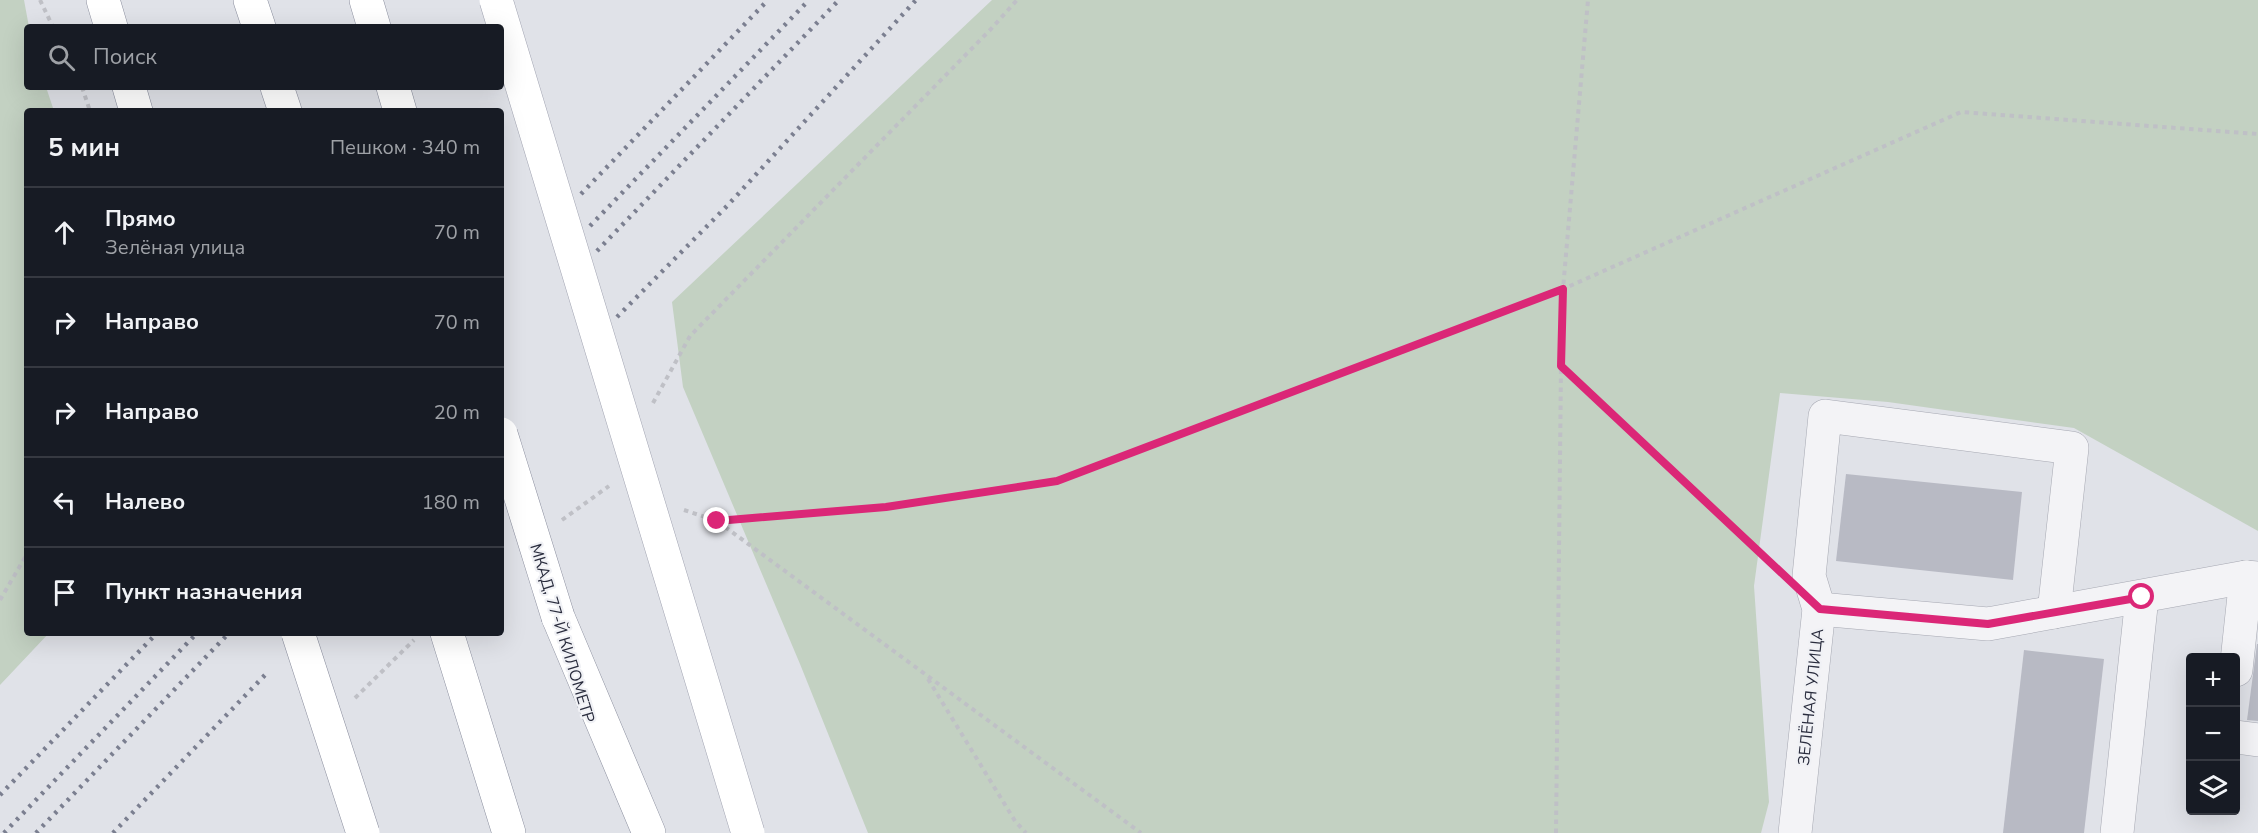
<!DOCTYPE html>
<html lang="ru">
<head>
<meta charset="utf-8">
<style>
  :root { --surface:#171b24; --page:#242831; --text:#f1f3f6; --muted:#9ea1a6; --line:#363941 }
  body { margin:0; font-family:"Nunito Sans",sans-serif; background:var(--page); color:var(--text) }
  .controls { position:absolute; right:18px; bottom:18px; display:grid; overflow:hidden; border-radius:6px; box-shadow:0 6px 24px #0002 }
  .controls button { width:54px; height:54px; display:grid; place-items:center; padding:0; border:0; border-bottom:2px solid var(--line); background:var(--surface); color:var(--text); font:30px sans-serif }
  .stop { position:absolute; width:18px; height:18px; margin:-14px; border:4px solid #db2777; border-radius:50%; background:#fff }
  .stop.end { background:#db2777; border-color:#fff; box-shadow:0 2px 6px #0008 }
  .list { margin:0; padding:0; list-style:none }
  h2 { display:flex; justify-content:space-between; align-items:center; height:78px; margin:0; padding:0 24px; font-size:26px }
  h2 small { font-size:20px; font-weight:400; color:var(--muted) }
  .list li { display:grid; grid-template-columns:39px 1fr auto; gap:18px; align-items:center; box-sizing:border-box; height:90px; padding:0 24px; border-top:2px solid var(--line) }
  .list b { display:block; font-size:22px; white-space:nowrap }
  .list p { margin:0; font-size:20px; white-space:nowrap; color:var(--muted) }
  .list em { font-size:20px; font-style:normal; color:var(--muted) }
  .icon { flex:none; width:33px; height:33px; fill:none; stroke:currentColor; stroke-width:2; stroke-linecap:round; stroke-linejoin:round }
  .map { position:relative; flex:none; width:2258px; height:833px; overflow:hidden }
  .search { position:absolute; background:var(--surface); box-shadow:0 6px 24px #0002; left:24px; top:24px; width:480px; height:66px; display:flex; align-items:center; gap:15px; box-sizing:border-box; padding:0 21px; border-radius:6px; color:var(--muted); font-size:22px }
  .panel { position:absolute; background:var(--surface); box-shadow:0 6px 24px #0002; left:24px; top:108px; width:480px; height:528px; border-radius:6px }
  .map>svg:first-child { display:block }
  .green { fill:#c3d1c2 }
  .building { fill:#b8bac4 }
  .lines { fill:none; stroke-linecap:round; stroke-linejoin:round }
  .minor-casing { stroke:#a6a8b2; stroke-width:34 }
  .highway-casing { stroke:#898d9d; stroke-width:34 }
  .path { stroke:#bfc0c6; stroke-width:4; stroke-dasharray:4.5 4.5; stroke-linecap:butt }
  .minor { stroke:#f3f3f6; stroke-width:33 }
  .highway { stroke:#fff; stroke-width:33 }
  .rail { stroke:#7b7f90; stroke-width:4.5; stroke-dasharray:3 6; stroke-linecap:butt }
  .major-bridge-casing { stroke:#a1a4b2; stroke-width:34; stroke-linecap:butt }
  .highway-bridge-casing { stroke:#898d9d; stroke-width:34; stroke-linecap:butt }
  .major-bridge { stroke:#fff; stroke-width:33 }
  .highway-bridge { stroke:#fff; stroke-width:33 }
  .route { stroke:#db2777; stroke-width:8 }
  .labels { text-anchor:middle; stroke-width:4.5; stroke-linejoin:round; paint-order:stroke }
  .street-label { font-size:16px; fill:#2a2d3e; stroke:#f0f1f5 }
</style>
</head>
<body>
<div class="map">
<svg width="2258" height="833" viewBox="0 0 2258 833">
  <rect width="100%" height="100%" fill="#e0e2e8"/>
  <g class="green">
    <polygon points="0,0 24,0 29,27 27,27 27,87 46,87 54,111 27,111 27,633 49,633 0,685"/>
    <polygon points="992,0 2258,0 2258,531 2074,428 1888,402 1780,393 1754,586 1769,802 1761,833 868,833 800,664 683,387 672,302"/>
  </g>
  <g class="building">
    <polygon points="1846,474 2022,492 2013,580 1836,561"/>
    <polygon points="2257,644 2258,644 2258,721 2247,720"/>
    <polygon points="2024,650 2104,659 2084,833 2003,833"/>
  </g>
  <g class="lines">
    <g class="minor-casing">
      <g id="minor">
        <polyline points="1819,609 1988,624 2246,577 2258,578"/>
        <polyline points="2236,670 2246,577"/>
        <polyline points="2236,737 2258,740"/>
        <polyline points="1795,833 1819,609 1809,576 1825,416 2072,448 2054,612"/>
        <polyline points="2117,833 2142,597"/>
      </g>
    </g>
    <g class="highway-casing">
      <g id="highway">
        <polyline points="103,0 111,27"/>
        <polyline points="250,0 259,27"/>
        <polyline points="366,0 374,27"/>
        <polyline points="129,87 136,111"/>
        <polyline points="277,87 285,111"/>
        <polyline points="393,87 400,111"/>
        <polyline points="558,617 649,833"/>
        <polyline points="447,633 509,833"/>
      </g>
    </g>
    <g class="path">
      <polyline points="40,0 53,27"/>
      <polyline points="82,87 90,111"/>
      <polyline points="1561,366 1777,569"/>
      <polyline points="653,403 690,336 991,29 1017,0"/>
      <polyline points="684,510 717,521 1141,833"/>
      <polyline points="562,520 609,486"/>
      <polyline points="717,521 886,507 1057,481 1563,289 1961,112 2258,134"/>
      <polyline points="0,600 27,554"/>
      <polyline points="928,679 1015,821 1026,833"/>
      <polyline points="355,698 414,640"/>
      <polyline points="1556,833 1561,366 1563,289 1588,0"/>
    </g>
    <use href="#minor" class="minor"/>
    <use href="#highway" class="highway"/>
    <g class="rail">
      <polyline points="581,194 768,0"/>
      <polyline points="590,226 809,0"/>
      <polyline points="597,251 839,0"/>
      <polyline points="617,317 728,205 916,0"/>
      <polyline points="0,795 157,633"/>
      <polyline points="4,833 197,633"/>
      <polyline points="36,833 229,633"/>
      <polyline points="113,833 265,675"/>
    </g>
    <g class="major-bridge-casing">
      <polyline id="major-bridge" points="496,0 748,833"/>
    </g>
    <g class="highway-bridge-casing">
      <g id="highway-bridge">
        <polyline points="501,434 558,617"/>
        <polyline points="298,633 363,833"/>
      </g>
    </g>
    <use href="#major-bridge" class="major-bridge"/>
    <use href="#highway-bridge" class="highway-bridge"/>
  </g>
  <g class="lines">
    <polyline class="route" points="717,521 886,507 1057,481 1563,289 1561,366 1820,609 1988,624 2142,597"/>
  </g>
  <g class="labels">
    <g class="street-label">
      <text transform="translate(563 633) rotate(73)" y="6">МКАД, 77-Й КИЛОМЕТР</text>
      <text transform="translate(1810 697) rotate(-84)" y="6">ЗЕЛЁНАЯ УЛИЦА</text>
    </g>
  </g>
</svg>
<div class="controls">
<button>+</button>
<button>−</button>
<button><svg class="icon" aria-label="layers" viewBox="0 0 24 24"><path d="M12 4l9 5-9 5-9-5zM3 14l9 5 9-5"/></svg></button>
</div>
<div class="stop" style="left:2142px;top:597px"></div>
<div class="stop end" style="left:717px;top:521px"></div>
<div class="search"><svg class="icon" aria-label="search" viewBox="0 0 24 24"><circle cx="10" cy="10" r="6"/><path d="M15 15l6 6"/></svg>Поиск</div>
<section class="panel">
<h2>5 мин<small>Пешком · 340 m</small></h2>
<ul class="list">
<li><svg class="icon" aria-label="ahead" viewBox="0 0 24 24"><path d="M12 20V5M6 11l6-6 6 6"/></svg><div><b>Прямо</b><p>Зелёная улица</p></div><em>70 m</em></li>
<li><svg class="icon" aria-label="right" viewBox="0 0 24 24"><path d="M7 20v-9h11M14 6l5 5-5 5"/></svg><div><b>Направо</b></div><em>70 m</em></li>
<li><svg class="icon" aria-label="right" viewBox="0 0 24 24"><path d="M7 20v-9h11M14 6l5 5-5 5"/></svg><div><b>Направо</b></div><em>20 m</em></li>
<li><svg class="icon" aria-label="left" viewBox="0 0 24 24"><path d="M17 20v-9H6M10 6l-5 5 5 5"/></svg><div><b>Налево</b></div><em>180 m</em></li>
<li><svg class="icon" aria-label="arrive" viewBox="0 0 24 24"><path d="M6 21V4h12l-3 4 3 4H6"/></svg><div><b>Пункт назначения</b></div></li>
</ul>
</section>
</div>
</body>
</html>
